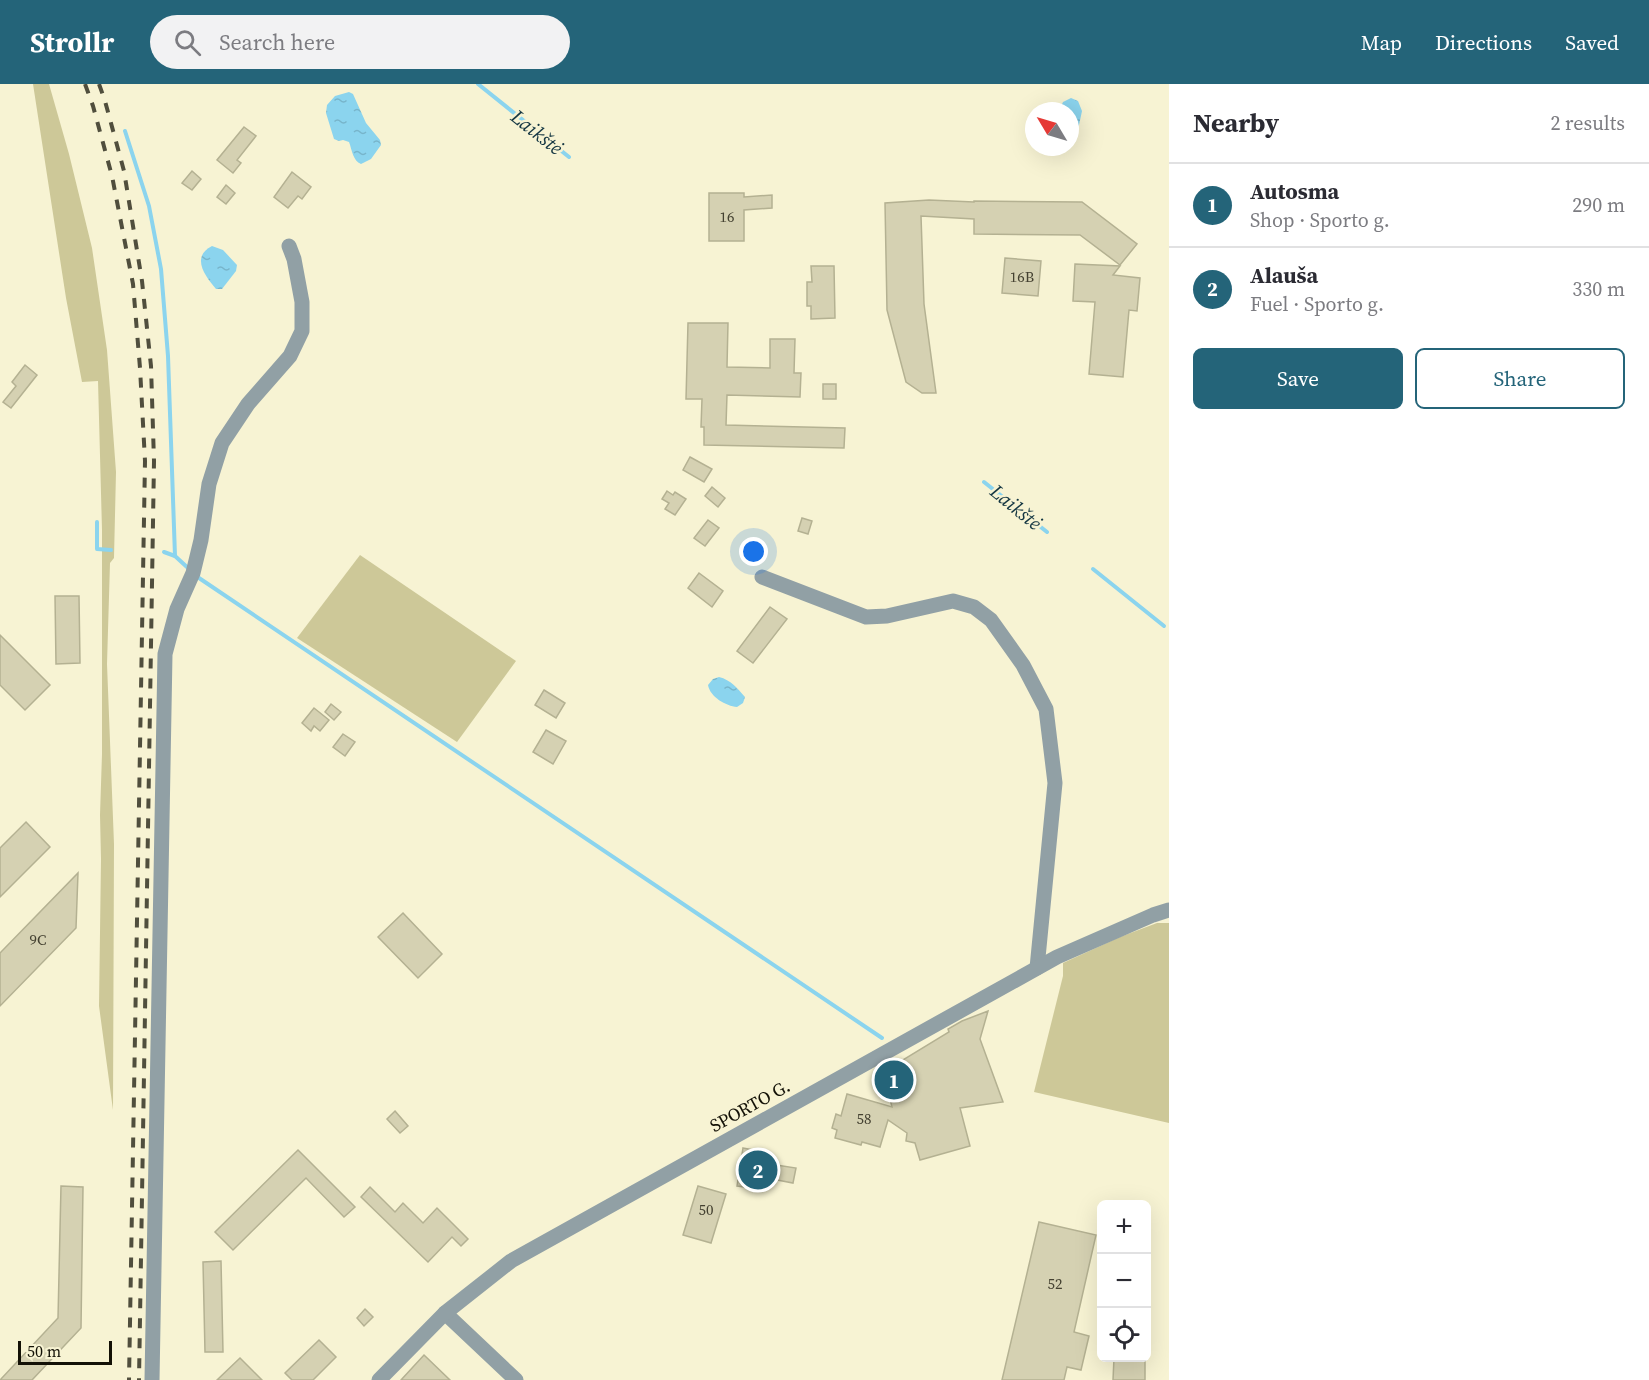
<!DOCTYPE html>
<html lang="en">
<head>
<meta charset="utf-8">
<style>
  :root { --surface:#fff; --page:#f2f2f3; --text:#2b2b33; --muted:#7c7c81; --line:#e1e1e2; --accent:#246479 }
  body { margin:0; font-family:"Source Serif 4",serif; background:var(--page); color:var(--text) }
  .controls { position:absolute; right:18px; bottom:18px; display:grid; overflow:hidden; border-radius:9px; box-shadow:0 6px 24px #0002 }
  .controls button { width:54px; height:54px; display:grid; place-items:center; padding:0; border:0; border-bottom:2px solid var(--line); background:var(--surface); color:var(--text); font:30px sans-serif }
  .compass { position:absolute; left:1025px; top:18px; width:54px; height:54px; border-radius:50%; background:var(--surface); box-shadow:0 6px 24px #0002; rotate:308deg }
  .scale { position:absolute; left:18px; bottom:15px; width:94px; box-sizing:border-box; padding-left:6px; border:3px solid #131106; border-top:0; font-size:16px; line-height:21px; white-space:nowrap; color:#131106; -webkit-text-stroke:4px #f7f3d3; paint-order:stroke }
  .you { position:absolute; left:754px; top:468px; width:21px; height:21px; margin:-15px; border:4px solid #fff; border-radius:50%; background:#1a73e8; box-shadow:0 0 0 9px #1a73e833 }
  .badge { display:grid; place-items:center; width:39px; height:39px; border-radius:50%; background:var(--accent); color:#fff; font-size:20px; font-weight:700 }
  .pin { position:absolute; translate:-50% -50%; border:3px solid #fff; box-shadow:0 2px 6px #0006 }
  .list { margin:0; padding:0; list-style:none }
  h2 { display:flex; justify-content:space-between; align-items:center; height:78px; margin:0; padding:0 24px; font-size:26px }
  h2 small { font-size:20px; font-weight:400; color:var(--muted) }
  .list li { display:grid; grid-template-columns:39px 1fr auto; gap:18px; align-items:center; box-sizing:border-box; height:84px; padding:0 24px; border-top:2px solid var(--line) }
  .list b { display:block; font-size:22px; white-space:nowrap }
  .list p { margin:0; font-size:20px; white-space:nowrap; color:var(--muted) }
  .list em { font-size:20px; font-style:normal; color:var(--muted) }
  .actions { display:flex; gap:12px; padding:18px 24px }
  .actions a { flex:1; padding:14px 0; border:2px solid var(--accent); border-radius:9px; text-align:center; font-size:21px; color:var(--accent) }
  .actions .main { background:var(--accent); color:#fff }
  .icon { flex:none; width:33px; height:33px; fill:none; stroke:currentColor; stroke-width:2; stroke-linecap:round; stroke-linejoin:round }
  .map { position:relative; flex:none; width:1169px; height:1296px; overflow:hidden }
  header { display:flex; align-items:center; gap:36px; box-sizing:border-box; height:84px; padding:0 30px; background:var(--accent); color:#fff }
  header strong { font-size:28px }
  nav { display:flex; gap:33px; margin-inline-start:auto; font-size:21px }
  .search { width:420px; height:54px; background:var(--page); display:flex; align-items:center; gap:15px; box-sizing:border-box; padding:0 21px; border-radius:33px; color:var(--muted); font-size:22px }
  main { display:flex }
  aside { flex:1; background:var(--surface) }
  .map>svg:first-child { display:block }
  .green { fill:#cdc898 }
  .water { fill:url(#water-ripples) }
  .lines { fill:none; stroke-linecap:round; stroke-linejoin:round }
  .stream { stroke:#8bd4ee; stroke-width:4 }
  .building { fill:#d5d1b2; stroke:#b4b192; stroke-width:1.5 }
  .minor { stroke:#91a0a5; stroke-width:15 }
  .rail { stroke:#504e3d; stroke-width:4; stroke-dasharray:10 10; stroke-linecap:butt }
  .labels { text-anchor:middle; stroke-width:5; stroke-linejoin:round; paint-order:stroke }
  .number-label { font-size:15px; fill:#444131 }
  .street-label { font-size:18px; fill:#131106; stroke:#f7f3d3 }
  .water-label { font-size:20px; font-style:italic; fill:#143642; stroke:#f7f3d3 }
</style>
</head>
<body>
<header>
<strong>Strollr</strong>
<div class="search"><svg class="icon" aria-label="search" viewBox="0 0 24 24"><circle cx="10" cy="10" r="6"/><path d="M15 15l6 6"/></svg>Search here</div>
<nav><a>Map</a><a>Directions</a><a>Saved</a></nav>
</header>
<main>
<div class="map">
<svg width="1169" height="1296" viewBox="0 0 1169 1296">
  <defs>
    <pattern id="water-ripples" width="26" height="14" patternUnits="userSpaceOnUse" patternTransform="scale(1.5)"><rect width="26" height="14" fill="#8bd4ee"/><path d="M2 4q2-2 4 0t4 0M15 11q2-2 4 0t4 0" fill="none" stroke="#77b5cb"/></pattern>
  </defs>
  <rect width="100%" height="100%" fill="#f7f3d3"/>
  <g class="green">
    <polygon points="33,0 49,0 69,70 92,164 107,266 116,388 114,474 110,479 107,580 114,760 113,1026 99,922 101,775 100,731 102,670 102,446 98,297 82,298 66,214"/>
    <polygon points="360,471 516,577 457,658 297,554"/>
    <polygon points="1157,839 1169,839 1169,1039 1034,1008 1063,892 1063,879 1120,853"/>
  </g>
  <g class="water">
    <path d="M349,8l4,2 13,29 14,17 1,5 -10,14 -10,5c-8,-3 -9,-14 -12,-22l-6,-2 -4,1 -5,-2 -8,-26 1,-8 8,-9z"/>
    <polygon points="1071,14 1078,17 1082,27 1079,41 1070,56 1070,27 1059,27 1063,18"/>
    <path d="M212,162l11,4 14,15 -1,6 -14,18h-6c-10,-12 -26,-32 -4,-43z"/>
    <path d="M719,593c12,3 18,11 26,20l-2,6 -6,4c-11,-1 -27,-10 -29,-22l5,-6z"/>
  </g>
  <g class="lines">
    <g class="stream">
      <polyline points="478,0 569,73"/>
      <polyline points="125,47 149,122 161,185 168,272 175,472"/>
      <polyline points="984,398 1047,448"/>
      <polyline points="97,438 97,465 111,466"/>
      <polyline points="164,468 175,472 188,484"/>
      <polyline points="1093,485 1164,542"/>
      <polyline points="199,494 882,954"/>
    </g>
  </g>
  <g class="building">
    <polygon points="244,43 256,52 237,76 241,79 233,89 217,76"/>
    <polygon points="192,87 201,95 192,106 182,99"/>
    <polygon points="292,88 311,103 302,115 298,112 288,124 274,113"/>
    <polygon points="226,101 235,109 226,120 217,113"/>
    <polygon points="709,109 744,109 744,113 772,111 772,124 744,126 744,157 709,157"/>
    <polygon points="929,116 974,118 974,117 1082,118 1137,160 1120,181 1080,151 974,150 974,135 921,132 924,220 936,309 922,309 906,298 887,226 885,119"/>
    <polygon points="1005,174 1041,177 1038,212 1002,209"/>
    <polygon points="1075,180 1120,182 1113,191 1140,194 1137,227 1129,226 1123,293 1089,290 1095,218 1073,217"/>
    <polygon points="811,182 834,182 835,234 811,235 811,222 807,222 807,198 812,198"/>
    <polygon points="688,239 728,239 727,283 770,284 770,255 795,255 794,289 801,289 800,313 727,311 726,341 845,344 844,364 704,361 704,343 701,343 702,315 686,315"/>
    <polygon points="25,281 37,291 11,324 3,318 16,302 12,298"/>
    <rect x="823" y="300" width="13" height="15"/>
    <polygon points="690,373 712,385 704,398 683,386"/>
    <polygon points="712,403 725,414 718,423 705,412"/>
    <polygon points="667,407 673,411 675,408 686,415 675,431 665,425 669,419 662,415"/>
    <polygon points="802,434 812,437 808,450 798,447"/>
    <polygon points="708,436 719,444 705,462 694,454"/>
    <polygon points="699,489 723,507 712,523 688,504"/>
    <polygon points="55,512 79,512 80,579 56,580"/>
    <polygon points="770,523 787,535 753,579 737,567"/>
    <polygon points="0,551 50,601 25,626 0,601"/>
    <polygon points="544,606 565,619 556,634 535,621"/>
    <polygon points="331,620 341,628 334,636 325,628"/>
    <polygon points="314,624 329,636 320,647 314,642 311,647 302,639"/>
    <polygon points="546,646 566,657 553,680 533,668"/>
    <polygon points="343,650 355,658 345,672 333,663"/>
    <polygon points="26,738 50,763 0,813 0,764"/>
    <polygon points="78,789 76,844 0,922 0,869"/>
    <polygon points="403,829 442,870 418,894 378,853"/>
    <polygon points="988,927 980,955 1003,1018 960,1024 970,1062 920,1076 915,1059 906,1057 907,1049 888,1036 880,1063 862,1058 861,1061 835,1054 837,1046 832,1044 836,1030 841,1032 847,1010 892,1023 883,988 949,948 948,945 962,937"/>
    <polygon points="395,1027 408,1042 400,1049 387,1035"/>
    <polygon points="743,1064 759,1067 758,1074 770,1080 796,1084 793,1099 767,1094 753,1098 752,1104 737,1102"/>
    <polygon points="298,1066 355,1123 344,1133 306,1094 233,1166 215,1148"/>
    <polygon points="61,1102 83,1103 81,1244 32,1296 0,1296 58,1234"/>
    <polygon points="698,1102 726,1110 711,1159 683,1151"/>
    <polygon points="370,1103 395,1128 403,1119 423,1139 437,1124 468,1155 461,1162 452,1153 428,1178 361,1113"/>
    <polygon points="1039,1138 1096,1151 1074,1248 1089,1252 1081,1286 1067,1283 1064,1296 1002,1296"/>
    <polygon points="221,1177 223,1268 205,1268 203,1178"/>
    <polygon points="365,1225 373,1233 364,1242 357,1234"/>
    <polygon points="319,1256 336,1273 313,1296 292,1296 285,1289"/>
    <polygon points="424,1271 450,1296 401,1296"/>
    <polygon points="240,1274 262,1296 217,1296"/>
    <polygon points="1114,1274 1145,1274 1145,1296 1113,1296"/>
  </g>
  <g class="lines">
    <g class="minor">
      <polyline points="762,493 866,533 887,532 953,517 974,523 991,536 1023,581 1046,625 1055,699 1037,884"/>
      <polyline points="445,1229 516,1296"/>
      <polyline points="152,1296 165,570 177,525 193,489 201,456 209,400 222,359 248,320 290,272 302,247 302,218 294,175 289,162"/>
      <polyline points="379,1296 445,1229 511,1177 1057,873 1153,831 1169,826"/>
    </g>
    <g class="rail">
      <polyline points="85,0 93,22 112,92 133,200 140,284 145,377 129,1296"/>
      <polyline points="99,0 105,17 124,87 142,197 151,282 154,377 139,1296"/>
    </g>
  </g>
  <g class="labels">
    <g class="number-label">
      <text x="727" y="138">16</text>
      <text x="1022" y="198">16B</text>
      <text x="38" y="861">9C</text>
      <text x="864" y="1040">58</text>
      <text x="706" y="1131">50</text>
      <text x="1055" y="1205">52</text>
    </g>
    <g class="street-label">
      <text transform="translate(750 1022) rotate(-29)" y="6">SPORTO G.</text>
    </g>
    <g class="water-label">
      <text transform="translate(537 48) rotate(38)" y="7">Laikštė</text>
      <text transform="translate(1016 423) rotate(39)" y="7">Laikštė</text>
    </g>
  </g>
</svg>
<div class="controls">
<button>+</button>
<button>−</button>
<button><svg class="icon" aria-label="locate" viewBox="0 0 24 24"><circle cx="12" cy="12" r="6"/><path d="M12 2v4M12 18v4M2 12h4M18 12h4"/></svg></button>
</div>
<svg class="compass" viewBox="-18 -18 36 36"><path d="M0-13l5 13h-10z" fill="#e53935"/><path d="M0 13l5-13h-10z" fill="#7c7c81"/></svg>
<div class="scale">50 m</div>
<div class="you"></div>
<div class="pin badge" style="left:894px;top:996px">1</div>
<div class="pin badge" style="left:758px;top:1086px">2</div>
</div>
<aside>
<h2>Nearby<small>2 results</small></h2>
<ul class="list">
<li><span class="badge">1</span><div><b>Autosma</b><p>Shop · Sporto g.</p></div><em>290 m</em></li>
<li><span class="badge">2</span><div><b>Alauša</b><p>Fuel · Sporto g.</p></div><em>330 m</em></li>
</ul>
<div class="actions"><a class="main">Save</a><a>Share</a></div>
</aside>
</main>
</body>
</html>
